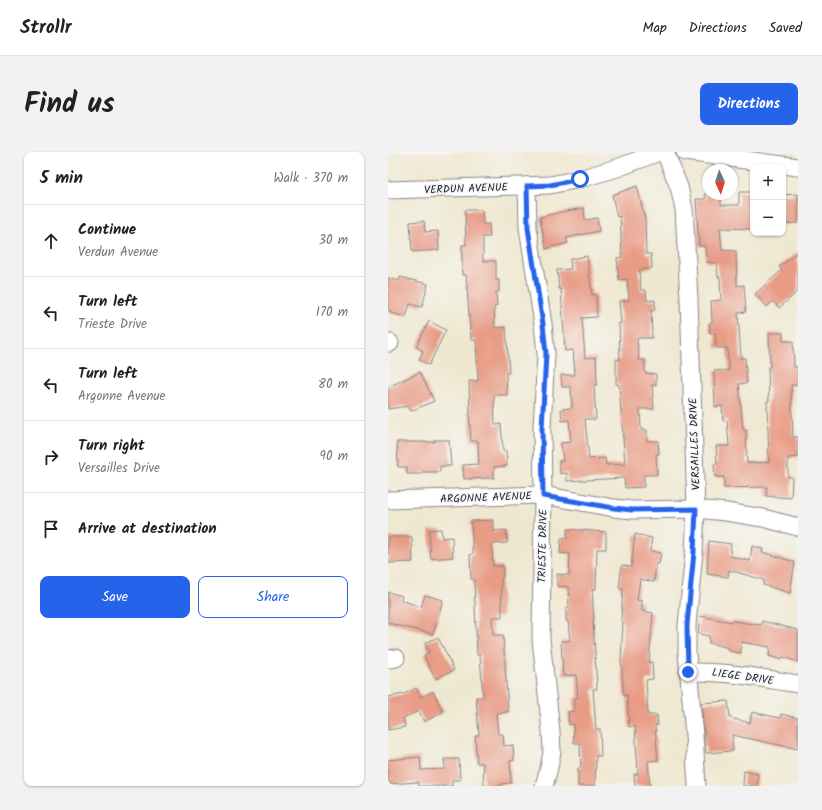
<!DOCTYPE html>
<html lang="en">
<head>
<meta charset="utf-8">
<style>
  :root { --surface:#fff; --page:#f2f2f2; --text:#222; --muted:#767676; --line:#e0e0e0; --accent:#2563eb }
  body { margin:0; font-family:Kalam,sans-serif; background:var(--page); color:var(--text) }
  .controls { position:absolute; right:12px; top:12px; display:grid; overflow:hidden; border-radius:8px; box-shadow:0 1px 3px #0004 }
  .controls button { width:36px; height:36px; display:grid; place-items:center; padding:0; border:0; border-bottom:1px solid var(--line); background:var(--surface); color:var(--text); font:20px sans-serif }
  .compass { position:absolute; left:314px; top:12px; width:36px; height:36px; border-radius:50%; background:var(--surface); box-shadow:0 1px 3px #0004; rotate:176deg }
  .stop { position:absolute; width:12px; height:12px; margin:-9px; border:3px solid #2563eb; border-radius:50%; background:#fff }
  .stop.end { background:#2563eb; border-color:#fff; box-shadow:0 1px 4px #0008 }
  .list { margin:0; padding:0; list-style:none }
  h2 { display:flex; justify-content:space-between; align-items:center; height:52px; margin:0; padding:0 16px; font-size:17px }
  h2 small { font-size:13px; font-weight:400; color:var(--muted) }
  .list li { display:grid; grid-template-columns:26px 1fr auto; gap:12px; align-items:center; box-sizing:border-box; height:72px; padding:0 16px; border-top:1px solid var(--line) }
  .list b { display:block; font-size:15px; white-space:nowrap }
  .list p { margin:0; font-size:13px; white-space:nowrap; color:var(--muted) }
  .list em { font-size:13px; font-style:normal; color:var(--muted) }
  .actions { display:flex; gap:8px; padding:12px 16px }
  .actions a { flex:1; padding:9px 0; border:1px solid var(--accent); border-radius:8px; text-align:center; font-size:14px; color:var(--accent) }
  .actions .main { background:var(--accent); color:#fff }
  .icon { flex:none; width:22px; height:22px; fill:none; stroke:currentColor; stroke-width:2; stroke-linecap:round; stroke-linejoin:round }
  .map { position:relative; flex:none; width:410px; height:634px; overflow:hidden; border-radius:8px }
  header { display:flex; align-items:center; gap:24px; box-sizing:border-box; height:56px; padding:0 20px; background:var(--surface); border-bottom:1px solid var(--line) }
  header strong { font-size:19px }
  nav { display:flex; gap:22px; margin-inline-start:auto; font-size:14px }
  .intro { display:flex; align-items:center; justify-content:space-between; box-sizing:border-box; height:96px; padding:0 24px }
  h1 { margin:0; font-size:28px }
  .button { padding:10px 18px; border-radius:8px; background:var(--accent); color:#fff; font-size:14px; font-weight:700 }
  main { display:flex; gap:24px; padding:0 24px }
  aside { flex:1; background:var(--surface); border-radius:8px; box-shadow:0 1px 3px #0004 }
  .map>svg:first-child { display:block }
  .building { fill:#e89b85 }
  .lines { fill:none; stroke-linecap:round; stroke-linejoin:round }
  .minor-casing { stroke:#888586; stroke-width:19 }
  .minor { stroke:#fff; stroke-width:17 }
  .route { stroke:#2563eb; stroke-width:5 }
  .labels { text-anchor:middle; stroke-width:3; stroke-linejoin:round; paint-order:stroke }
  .street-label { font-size:11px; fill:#22223b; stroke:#f6f6f2 }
</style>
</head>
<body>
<header>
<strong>Strollr</strong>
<nav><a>Map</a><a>Directions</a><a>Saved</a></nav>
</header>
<div class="intro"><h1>Find us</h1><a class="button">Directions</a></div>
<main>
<aside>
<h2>5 min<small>Walk · 370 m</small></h2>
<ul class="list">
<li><svg class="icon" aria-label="ahead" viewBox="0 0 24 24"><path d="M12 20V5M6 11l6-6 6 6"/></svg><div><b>Continue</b><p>Verdun Avenue</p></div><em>30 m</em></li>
<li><svg class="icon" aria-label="left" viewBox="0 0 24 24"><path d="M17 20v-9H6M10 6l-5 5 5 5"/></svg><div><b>Turn left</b><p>Trieste Drive</p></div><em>170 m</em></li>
<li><svg class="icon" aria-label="left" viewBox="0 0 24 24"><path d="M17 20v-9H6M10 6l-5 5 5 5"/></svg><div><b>Turn left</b><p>Argonne Avenue</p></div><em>80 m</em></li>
<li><svg class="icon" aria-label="right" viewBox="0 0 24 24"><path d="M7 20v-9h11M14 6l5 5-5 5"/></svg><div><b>Turn right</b><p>Versailles Drive</p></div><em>90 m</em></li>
<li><svg class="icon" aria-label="arrive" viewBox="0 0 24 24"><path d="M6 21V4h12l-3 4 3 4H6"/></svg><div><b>Arrive at destination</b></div></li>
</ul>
<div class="actions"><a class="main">Save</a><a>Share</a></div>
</aside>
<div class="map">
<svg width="410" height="634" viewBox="0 0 410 634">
  <rect width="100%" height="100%" fill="#f6f6f2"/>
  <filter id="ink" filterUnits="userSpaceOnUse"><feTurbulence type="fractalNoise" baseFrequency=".025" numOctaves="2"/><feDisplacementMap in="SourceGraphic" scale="8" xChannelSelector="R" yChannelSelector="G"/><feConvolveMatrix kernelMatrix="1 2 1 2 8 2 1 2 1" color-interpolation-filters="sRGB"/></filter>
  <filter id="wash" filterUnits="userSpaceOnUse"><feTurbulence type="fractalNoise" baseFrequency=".012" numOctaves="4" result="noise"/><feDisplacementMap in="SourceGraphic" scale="16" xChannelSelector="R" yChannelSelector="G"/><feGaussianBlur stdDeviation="0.9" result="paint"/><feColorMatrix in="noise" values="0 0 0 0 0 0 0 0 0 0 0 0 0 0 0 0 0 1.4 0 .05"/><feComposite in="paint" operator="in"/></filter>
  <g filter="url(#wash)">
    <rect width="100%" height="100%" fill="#efe8d1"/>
    <g id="blocks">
      <g class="building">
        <polygon points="249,34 257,67 258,102 263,102 264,116 251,118 253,138 258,138 259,149 267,148 267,158 263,159 264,186 249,186 251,208 257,208 257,221 268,222 268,233 264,233 266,257 252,257 253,278 259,278 259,289 270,289 271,302 268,302 269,323 256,323 256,335 237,336 236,326 179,329 179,321 172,322 171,309 175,309 173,291 183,290 181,268 174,269 173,257 184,256 183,235 174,235 173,223 187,223 185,198 177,199 173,137 171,137 169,118 183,117 182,107 199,104 204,143 208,142 209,165 194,166 197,206 208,205 209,233 206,233 208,267 197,267 201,307 217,306 218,313 237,312 231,233 228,232 228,207 232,208 231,171 233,171 231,149 241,148 239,127 231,128 229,106 234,105 232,64 229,65 224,43"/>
        <polygon points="351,40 365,40 365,77 332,76 334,98 348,99 349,134 356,133 358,160 350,161 353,207 357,206 359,231 351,232 355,278 358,278 359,311 381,310 379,249 381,249 380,215 382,215 381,181 395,181 395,189 405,189 406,215 410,215 410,233 403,233 405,285 410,285 410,305 400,306 400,325 404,325 403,346 378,344 379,335 336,336 336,325 327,325 326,312 329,312 328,294 341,294 339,268 335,269 334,254 327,255 326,219 341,218 339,196 328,196 327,181 322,181 321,171 324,170 323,149 333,148 332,125 330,125 329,111 318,110 317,94 311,94 308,47 318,47 317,42 333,42 333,53 351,53"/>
        <polygon points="410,42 410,71 395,72 395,43"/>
        <polygon points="196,56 197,68 209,66 211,79 178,86 180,91 158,97 152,65 173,60"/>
        <polygon points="77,58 94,58 95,72 101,72 102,85 95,85 95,109 108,109 108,128 111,128 111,140 108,140 109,154 106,155 107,176 118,175 121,221 118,221 119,243 106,243 107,273 113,272 115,299 118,299 119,314 106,315 106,326 76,327 75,313 91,312 90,289 83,289 81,262 82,262 81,229 90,229 88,188 83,188 78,123 74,123 74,93 78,93"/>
        <polygon points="36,69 37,80 50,79 51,98 24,100 22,70"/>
        <polygon points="410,100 410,139 391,156 385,149 379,155 367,142 394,118 391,115"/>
        <polygon points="12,125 40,132 34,155 22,152 18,165 2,161 3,159 0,158 0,126 11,129"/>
        <polygon points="41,169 58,178 41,213 31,208 35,199 28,195"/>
        <polygon points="32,220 46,249 23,259 20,254 0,257 0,235"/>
        <polygon points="46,288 61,288 63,314 52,314 52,320 33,320 33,322 19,322 19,315 10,315 9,290 47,290"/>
        <polygon points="105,368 105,379 118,378 119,391 104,392 105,414 115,414 115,426 113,426 114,465 104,465 105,483 115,483 120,560 108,561 110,582 115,582 116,594 125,593 126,608 122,609 123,631 113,632 113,634 96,634 95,611 89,611 87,584 91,583 88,545 95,545 92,503 89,503 86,427 83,427 82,403 85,402 83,369"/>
        <polygon points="53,377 54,386 64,385 65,405 43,407 41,378"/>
        <polygon points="179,377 218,380 218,397 209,397 208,437 204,437 206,468 205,468 209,537 205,537 208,577 212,577 213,604 208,604 207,634 190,634 190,616 193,616 192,591 186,591 185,572 181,573 180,560 186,559 186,546 190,546 188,523 175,524 173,489 182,489 180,469 178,469 178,456 181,456 180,435 169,434 169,422 181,423 182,402 172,401 173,386 179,387"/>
        <polygon points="247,382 264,386 262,399 273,401 271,412 268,411 266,430 252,427 249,448 254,449 254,459 265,461 261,511 264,510 265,527 258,528 260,563 269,563 270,573 267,573 270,608 260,609 262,634 247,634 246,622 250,622 247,574 241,575 239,543 236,544 233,508 235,470 233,469 235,437 231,436 234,413 243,415"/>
        <polygon points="0,385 24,385 25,410 0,411"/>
        <polygon points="321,389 343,392 342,404 362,409 364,394 375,397 374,400 407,410 402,441 375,433 376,428 341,418 340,425 319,422"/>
        <polygon points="0,440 14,444 13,448 33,455 37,443 55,448 45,482 0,471"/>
        <polygon points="312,464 343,470 344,469 373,473 374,469 410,478 410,510 395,505 394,508 381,504 382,495 353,490 353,501 341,499 341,496 321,491 321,484 310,482"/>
        <polygon points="50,485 66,518 47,527 36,503 41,501 37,491"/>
        <polygon points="28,536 33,545 45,539 55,560 36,570 31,559 15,566 17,575 0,578 0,545 16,542"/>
        <polygon points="340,549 342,566 362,571 364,560 392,566 393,562 410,566 410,597 344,583 345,599 318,601 313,551"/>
        <polygon points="32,605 33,618 57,617 56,607 71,607 72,628 64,628 64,634 31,634 30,630 0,632 0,608"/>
        <polygon points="356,619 370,622 369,634 355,634"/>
      </g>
    </g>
  </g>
  <g filter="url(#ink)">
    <use href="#blocks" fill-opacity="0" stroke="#888586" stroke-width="1"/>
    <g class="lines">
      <g class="minor-casing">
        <g id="minor">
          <polyline points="277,0 291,35 296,57 301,147 308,357 306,400 299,473 299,501 306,583 309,634"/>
          <polyline points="297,0 410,15"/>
          <polyline points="139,34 140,76 155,172 158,202 154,276 155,343 153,487 163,579 164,600 161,616 156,634"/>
          <polyline points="0,38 162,33 192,27 232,15 271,0"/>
          <polyline points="0,191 2,191"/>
          <polyline points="0,348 155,343 226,356 244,358 308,357 338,360 375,366 410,375"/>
          <polyline points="0,507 8,506"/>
          <path d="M300,520c37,-1 74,6 110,12"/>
        </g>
      </g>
      <use href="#minor" class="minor"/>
    </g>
  </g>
  <g class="lines" filter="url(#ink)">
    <polyline class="route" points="192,27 162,33 139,34 140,76 155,172 158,202 154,276 155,344 226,356 244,358 308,357 306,400 299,473 300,520"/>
  </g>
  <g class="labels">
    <g class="street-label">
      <text transform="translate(78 36) rotate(-2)" y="4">VERDUN AVENUE</text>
      <text transform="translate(306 292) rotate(-92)" y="4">VERSAILLES DRIVE</text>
      <text transform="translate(98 345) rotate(-2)" y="4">ARGONNE AVENUE</text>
      <text transform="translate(154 394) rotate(-89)" y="4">TRIESTE DRIVE</text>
      <text transform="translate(355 524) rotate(8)" y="4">LIEGE DRIVE</text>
    </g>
  </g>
</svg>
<div class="controls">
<button>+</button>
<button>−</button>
</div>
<svg class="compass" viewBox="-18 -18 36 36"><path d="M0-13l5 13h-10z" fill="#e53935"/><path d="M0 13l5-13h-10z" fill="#767676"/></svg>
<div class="stop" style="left:192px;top:27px"></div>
<div class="stop end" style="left:300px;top:520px"></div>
</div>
</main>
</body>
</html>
